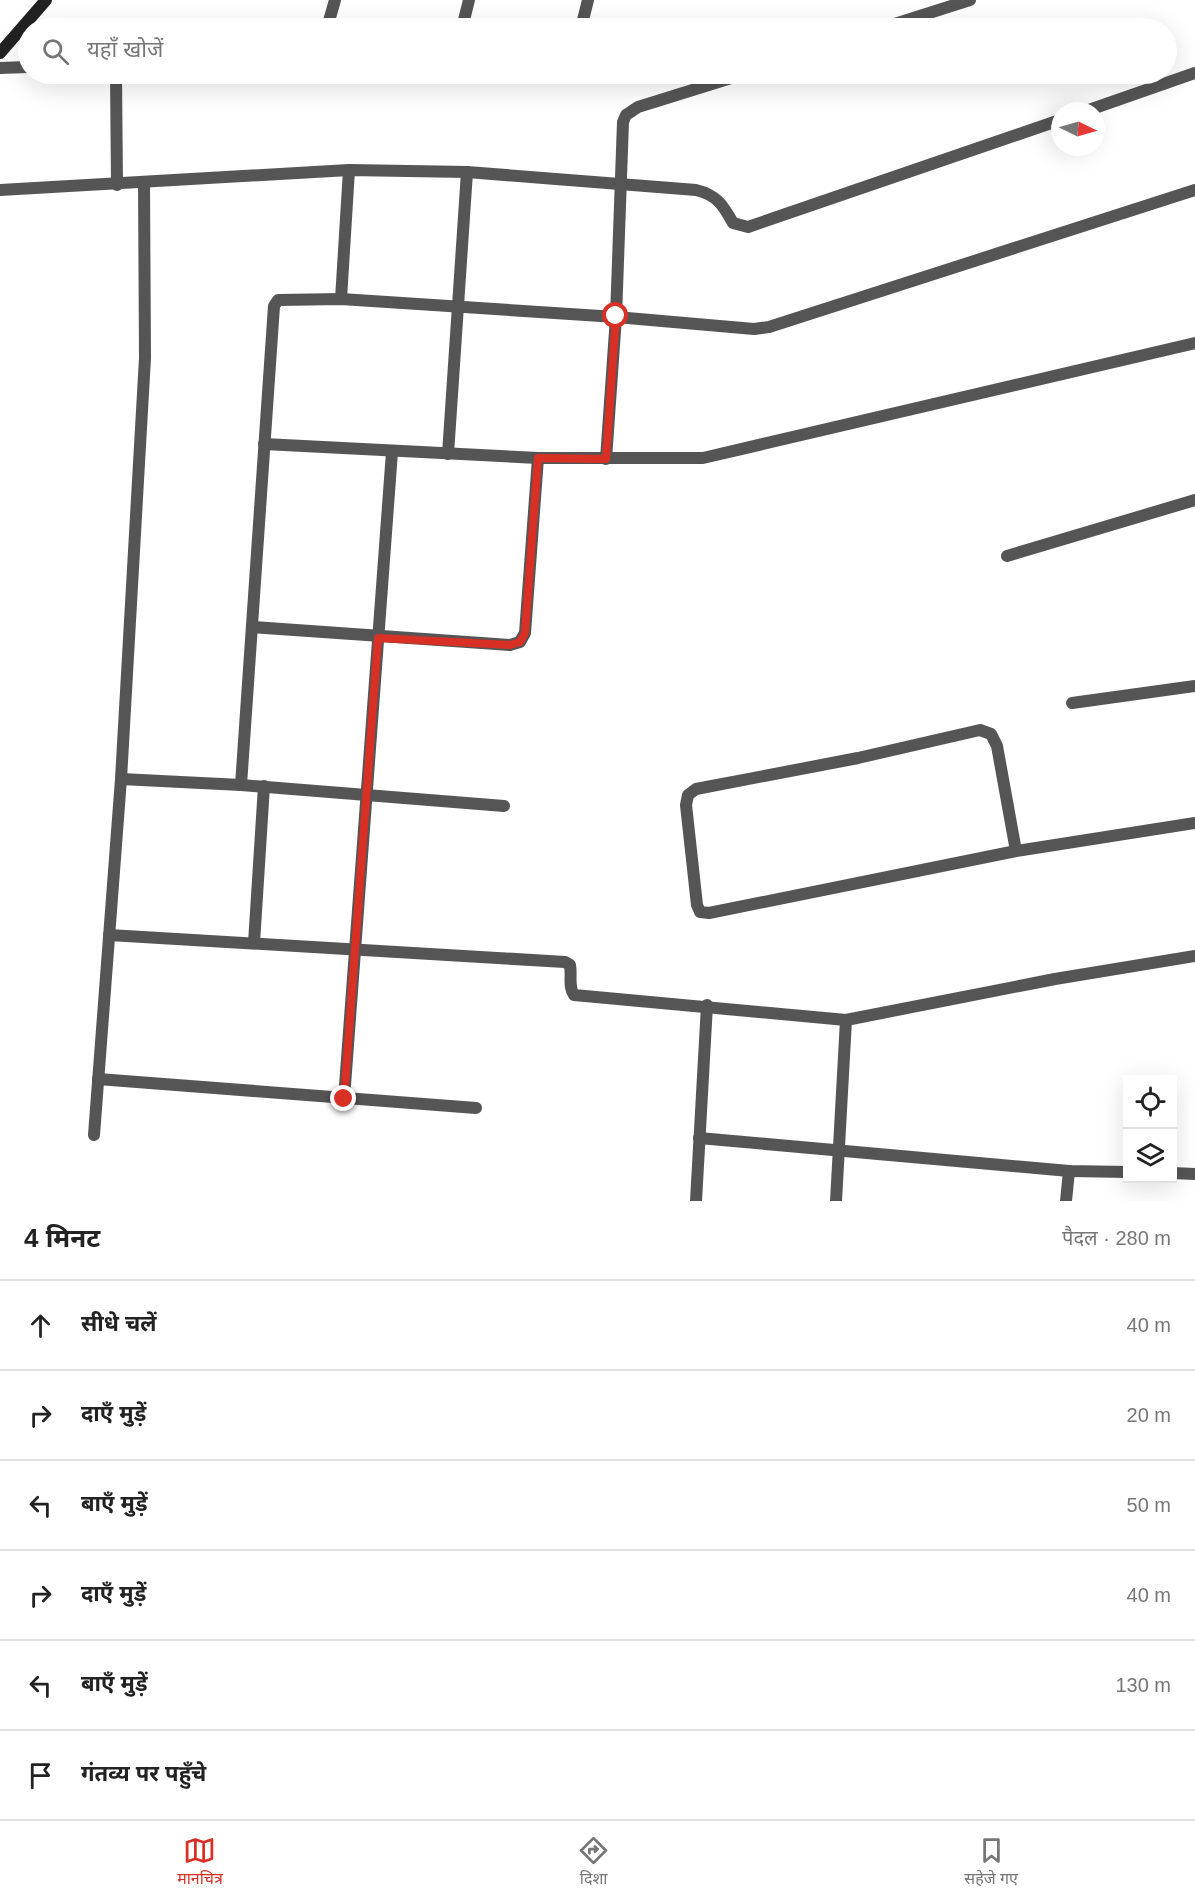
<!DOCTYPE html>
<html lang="hi">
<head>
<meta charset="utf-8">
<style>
  :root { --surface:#fff; --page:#f6f6f6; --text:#222; --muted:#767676; --line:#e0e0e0; --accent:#d93025 }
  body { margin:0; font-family:Helvetica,"Noto Sans Devanagari",sans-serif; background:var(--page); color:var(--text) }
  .controls { position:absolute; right:18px; bottom:18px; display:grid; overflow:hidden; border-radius:0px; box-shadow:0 6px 24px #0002 }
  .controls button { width:54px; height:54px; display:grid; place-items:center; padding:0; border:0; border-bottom:2px solid var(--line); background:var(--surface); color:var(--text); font:30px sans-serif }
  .compass { position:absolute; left:1051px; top:102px; width:54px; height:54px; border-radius:50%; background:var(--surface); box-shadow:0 6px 24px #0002; rotate:95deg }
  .stop { position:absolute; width:18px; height:18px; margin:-14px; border:4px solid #d93025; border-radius:50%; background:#fff }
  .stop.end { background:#d93025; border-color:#fff; box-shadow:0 2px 6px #0008 }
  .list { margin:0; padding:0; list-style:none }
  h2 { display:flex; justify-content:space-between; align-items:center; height:78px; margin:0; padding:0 24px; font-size:26px }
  h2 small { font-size:20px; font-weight:400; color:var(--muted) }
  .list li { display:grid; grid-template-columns:39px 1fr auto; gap:18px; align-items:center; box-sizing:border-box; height:90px; padding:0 24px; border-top:2px solid var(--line) }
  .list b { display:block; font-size:22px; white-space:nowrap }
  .list em { font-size:20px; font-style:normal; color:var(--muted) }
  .icon { flex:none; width:33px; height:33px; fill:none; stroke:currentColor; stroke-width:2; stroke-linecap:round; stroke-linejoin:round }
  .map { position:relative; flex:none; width:1195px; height:1201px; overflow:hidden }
  .search { position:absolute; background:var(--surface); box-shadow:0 6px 24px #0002; left:18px; right:18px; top:18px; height:66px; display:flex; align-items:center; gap:15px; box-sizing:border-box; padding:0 21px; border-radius:33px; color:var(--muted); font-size:22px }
  .sheet { height:618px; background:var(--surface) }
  nav { display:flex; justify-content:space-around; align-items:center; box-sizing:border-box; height:84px; border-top:2px solid var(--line); background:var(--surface); font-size:16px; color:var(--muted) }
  nav a { display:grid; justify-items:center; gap:3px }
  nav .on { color:var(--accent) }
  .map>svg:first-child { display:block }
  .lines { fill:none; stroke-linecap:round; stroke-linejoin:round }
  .street { stroke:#555; stroke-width:12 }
  .secondary { stroke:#222; stroke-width:12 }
  .route { stroke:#d93025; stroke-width:8 }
</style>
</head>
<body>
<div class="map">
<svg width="1195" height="1201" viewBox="0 0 1195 1201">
  <rect width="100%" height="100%" fill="#fff"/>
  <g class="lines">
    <g class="street">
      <polyline points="327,28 335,0"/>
      <polyline points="462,28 469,0"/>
      <polyline points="581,28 588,0"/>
      <polyline points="882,28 970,0"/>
      <polyline points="0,68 28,67"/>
      <polyline points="116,74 117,185"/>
      <polyline points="1086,111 1195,73"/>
      <polyline points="0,190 349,170"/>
      <path d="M341,299l8,-129 118,2 229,18c21,5 27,15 37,33l15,4 312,-107"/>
      <polyline points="264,444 538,458 703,458 1195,343"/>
      <polyline points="448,454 467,172"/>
      <polyline points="606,459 616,317 623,122 626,115 638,107 744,74"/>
      <polyline points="1007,556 1195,500"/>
      <polyline points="252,627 510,645 520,642 525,633 538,458"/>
      <polyline points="1072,703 1195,686"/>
      <polyline points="121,779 241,785 274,306 278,300 341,299 616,317 754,329 769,327 1195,190"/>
      <polyline points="241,785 504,806"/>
      <polyline points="1016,851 997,746 991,734 980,730 858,758 696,789 688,795 686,805 697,905 700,912 709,913 1016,851 1195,823"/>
      <path d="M109,935l456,27 5,3c2,10 -2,22 4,30l272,25 209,-41 140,-23"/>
      <polyline points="254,943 264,786"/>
      <polyline points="98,1079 476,1108"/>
      <polyline points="344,1099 392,452"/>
      <polyline points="94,1135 121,779 145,358 144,183"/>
      <polyline points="699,1138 1069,1171 1128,1172"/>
      <polyline points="1172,1173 1195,1174"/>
      <polyline points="696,1201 707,1005"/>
      <polyline points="836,1201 846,1020"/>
      <polyline points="1066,1201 1069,1171"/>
    </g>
    <polyline class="secondary" points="0,53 46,0"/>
  </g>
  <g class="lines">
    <polyline class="route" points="344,1099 378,638 510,645 520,642 525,633 538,458 606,459 616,316"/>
  </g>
</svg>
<div class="controls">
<button><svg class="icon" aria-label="locate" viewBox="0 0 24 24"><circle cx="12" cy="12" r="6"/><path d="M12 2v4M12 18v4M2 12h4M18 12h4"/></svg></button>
<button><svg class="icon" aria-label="layers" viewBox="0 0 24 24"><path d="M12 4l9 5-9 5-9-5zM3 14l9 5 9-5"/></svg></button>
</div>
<svg class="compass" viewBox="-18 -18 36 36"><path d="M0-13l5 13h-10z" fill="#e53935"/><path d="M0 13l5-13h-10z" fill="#767676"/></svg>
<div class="stop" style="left:616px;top:316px"></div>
<div class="stop end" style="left:344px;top:1099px"></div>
<div class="search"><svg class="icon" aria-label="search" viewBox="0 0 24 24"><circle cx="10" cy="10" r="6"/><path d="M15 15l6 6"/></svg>यहाँ खोजें</div>
</div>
<section class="sheet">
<h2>4 मिनट<small>पैदल · 280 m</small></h2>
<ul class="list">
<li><svg class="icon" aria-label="ahead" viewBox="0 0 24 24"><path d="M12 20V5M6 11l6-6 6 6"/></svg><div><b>सीधे चलें</b></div><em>40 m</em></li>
<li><svg class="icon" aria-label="right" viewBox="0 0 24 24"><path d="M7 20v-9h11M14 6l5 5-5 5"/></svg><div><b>दाएँ मुड़ें</b></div><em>20 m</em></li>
<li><svg class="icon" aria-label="left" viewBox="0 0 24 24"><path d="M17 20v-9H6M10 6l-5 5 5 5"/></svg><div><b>बाएँ मुड़ें</b></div><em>50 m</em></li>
<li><svg class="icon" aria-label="right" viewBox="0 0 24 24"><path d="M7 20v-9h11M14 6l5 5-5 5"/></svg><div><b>दाएँ मुड़ें</b></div><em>40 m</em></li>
<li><svg class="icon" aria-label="left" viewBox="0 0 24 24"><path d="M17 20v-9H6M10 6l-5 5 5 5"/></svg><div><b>बाएँ मुड़ें</b></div><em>130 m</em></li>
<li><svg class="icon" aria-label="arrive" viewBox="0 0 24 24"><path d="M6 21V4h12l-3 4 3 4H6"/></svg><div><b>गंतव्य पर पहुँचे</b></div></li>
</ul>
</section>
<nav>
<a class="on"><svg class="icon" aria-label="map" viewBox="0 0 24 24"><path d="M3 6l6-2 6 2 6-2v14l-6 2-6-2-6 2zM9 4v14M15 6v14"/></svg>मानचित्र</a>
<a><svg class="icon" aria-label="directions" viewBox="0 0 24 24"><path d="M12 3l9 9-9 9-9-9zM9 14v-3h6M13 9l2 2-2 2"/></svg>दिशा</a>
<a><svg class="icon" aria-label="saved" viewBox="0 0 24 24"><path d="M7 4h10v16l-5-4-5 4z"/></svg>सहेजे गए</a>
</nav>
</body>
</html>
